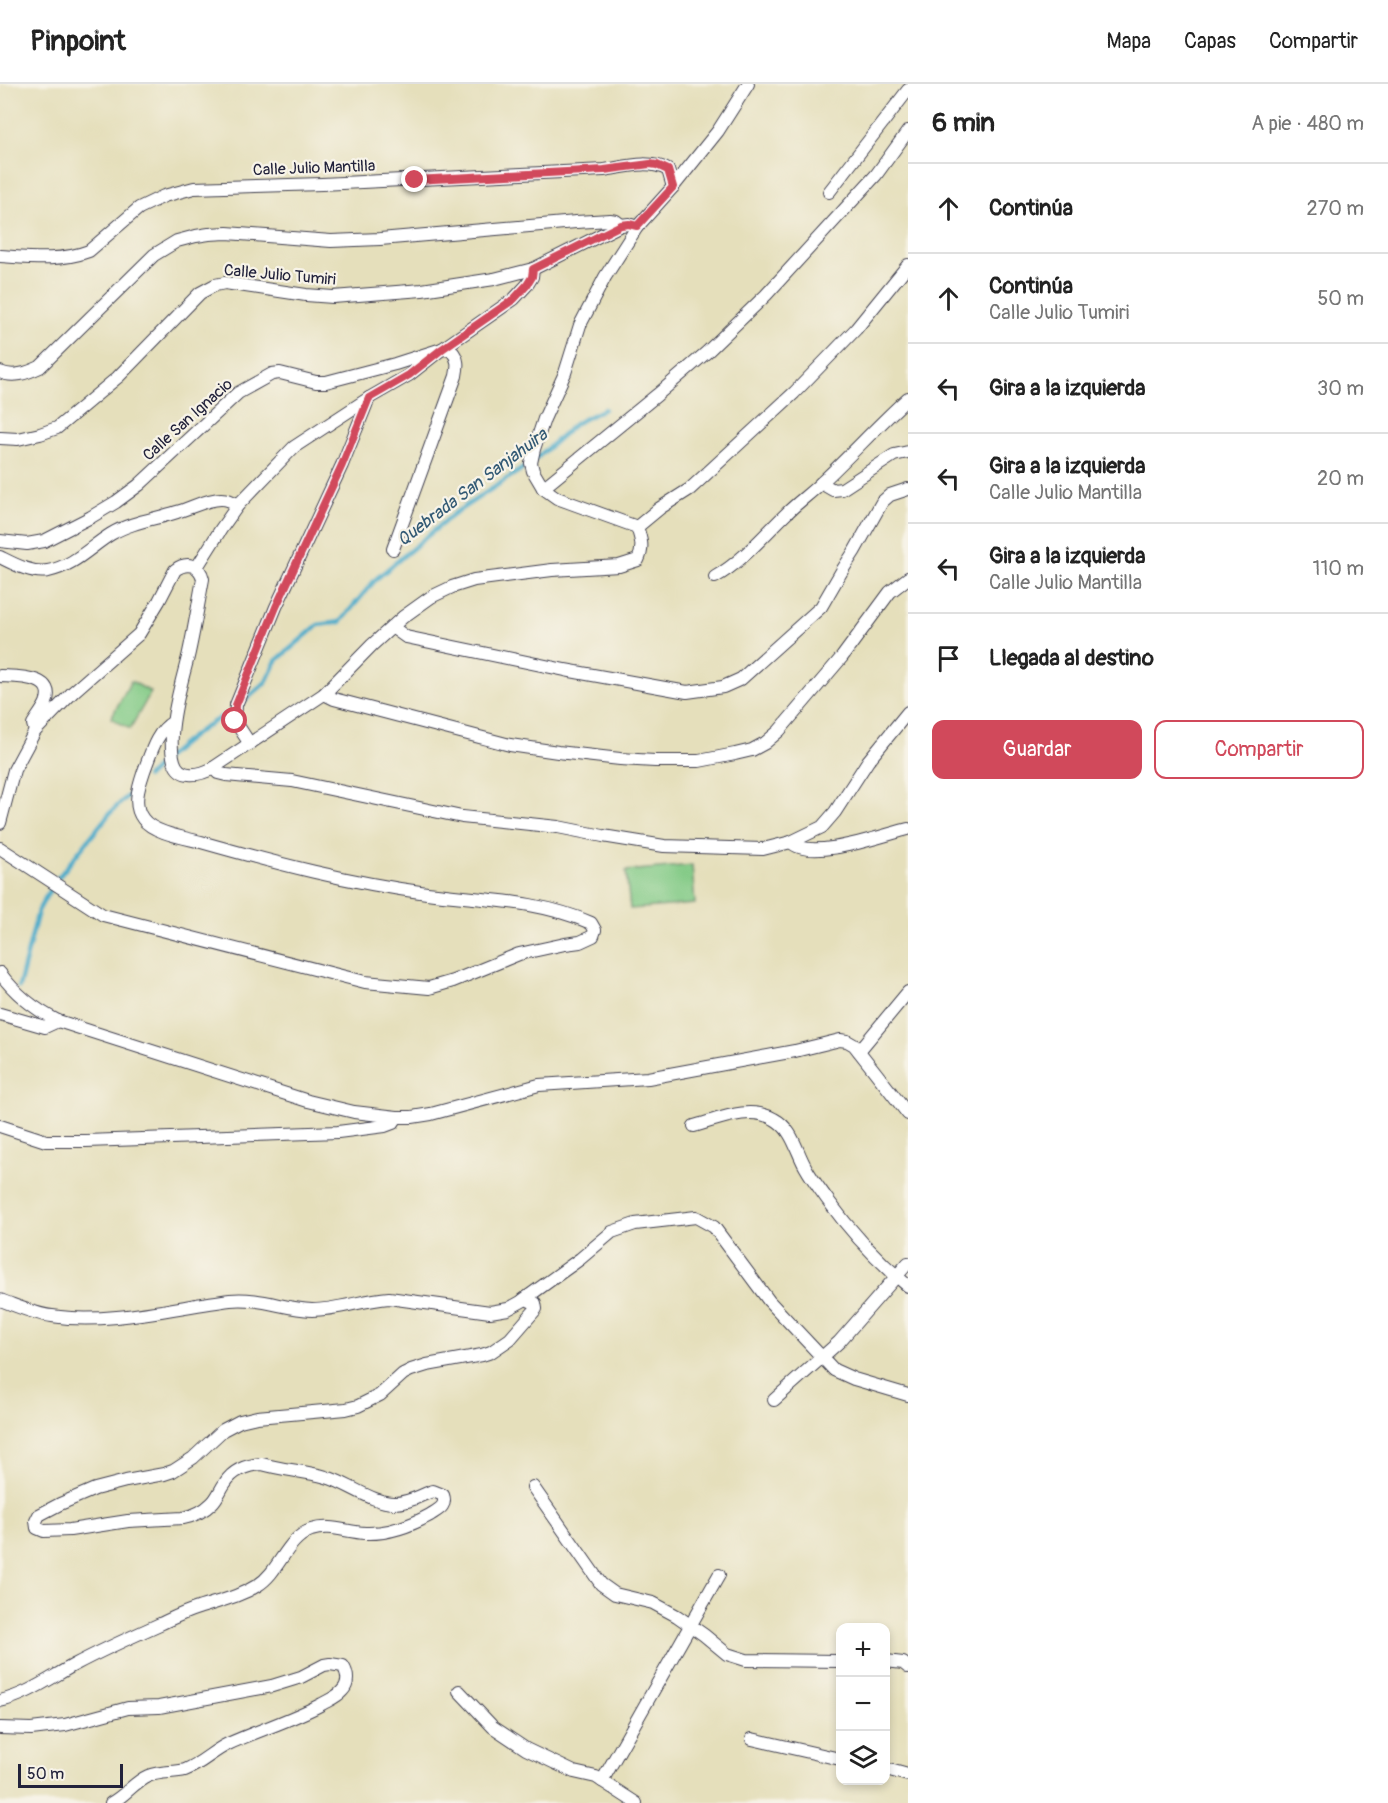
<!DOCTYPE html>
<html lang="es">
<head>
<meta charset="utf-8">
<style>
  :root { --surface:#fff; --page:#f2f2f2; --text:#222; --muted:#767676; --line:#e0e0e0; --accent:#d1495b }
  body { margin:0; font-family:Pangolin,sans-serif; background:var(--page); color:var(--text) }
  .controls { position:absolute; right:18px; bottom:18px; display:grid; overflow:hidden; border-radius:12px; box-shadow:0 3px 9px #0003 }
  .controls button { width:54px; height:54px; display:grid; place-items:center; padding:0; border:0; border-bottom:2px solid var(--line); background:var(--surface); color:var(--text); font:30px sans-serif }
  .scale { position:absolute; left:18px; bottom:15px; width:105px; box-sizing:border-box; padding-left:6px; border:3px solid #22223b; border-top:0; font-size:16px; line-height:21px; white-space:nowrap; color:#22223b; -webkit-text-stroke:4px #f7f3e8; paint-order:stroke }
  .stop { position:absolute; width:18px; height:18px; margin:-14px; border:4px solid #d1495b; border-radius:50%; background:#fff }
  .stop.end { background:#d1495b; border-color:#fff; box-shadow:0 2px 6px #0008 }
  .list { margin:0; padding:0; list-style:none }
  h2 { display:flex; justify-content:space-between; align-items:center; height:78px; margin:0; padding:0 24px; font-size:26px }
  h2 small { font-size:20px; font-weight:400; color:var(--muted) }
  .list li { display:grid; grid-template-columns:39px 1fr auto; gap:18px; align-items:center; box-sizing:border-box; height:90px; padding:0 24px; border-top:2px solid var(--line) }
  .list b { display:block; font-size:22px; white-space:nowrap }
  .list p { margin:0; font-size:20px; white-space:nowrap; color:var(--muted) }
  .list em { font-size:20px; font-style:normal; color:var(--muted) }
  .actions { display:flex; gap:12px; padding:18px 24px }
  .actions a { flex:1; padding:14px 0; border:2px solid var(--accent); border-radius:12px; text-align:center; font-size:21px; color:var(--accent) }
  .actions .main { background:var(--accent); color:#fff }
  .icon { flex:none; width:33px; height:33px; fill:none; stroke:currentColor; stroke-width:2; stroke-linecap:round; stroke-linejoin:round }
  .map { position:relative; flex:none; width:908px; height:1719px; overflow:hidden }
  header { display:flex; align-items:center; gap:36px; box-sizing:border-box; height:84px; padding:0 30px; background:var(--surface); border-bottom:2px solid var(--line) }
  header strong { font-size:28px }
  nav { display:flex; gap:33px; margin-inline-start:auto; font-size:21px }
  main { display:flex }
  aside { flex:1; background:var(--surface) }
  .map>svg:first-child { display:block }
  .green { fill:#84cb87; stroke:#537661; stroke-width:1.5 }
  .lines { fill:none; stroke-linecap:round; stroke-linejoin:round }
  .stream { stroke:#4bacca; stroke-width:4.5 }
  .street-casing { stroke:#3f3e4e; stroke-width:14 }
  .street { stroke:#fff; stroke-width:12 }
  .route { stroke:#d1495b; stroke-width:8 }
  .labels { text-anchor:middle; stroke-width:4.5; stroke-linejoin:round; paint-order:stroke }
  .street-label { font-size:16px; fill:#22223b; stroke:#f7f3e8 }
  .water-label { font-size:18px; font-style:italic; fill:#325974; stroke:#f7f3e8 }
</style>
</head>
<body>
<header>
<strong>Pinpoint</strong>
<nav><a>Mapa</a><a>Capas</a><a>Compartir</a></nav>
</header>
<main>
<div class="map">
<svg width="908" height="1719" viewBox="0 0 908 1719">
  <rect width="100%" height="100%" fill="#f7f3e8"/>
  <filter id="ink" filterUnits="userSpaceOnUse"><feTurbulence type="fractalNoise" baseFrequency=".0167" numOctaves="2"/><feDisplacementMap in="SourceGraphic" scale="12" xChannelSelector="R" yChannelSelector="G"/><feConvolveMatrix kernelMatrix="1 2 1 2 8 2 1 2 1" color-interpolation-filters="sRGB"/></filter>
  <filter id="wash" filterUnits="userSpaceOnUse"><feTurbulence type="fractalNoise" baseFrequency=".008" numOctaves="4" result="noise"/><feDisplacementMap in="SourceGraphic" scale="24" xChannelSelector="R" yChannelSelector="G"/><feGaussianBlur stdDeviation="1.35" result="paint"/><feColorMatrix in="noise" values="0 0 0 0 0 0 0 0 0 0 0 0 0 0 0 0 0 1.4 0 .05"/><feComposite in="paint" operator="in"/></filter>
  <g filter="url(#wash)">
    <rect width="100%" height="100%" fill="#e5dfbb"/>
    <g class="green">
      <polygon points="131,597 151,608 130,645 111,634"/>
      <polygon points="692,781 695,820 630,825 626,787"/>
    </g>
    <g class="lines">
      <g class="stream">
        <polyline points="239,622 266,598 276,577 318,541 340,538 376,495 455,429 531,379 576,339 604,325"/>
        <path d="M147,693c25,-26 53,-50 86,-66"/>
        <polyline points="19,903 38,827 53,800 110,729 135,705"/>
      </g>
    </g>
  </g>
  <g filter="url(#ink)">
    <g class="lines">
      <g class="street-casing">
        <g id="street">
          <polyline points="829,108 908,6"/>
          <path d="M0,172c30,2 60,6 89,-5l50,-43 25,-12 30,-8 128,-4 282,-14c21,-3 45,-11 64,0l5,17"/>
          <path d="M0,288c13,6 27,1 40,-5l114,-112 23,-14 19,-5 13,-2 18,-1 104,8 49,-2 196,-17 34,-2 6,1 5,4"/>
          <polyline points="0,354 18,355 40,350 57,344 118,293 200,209 215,201 225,199 306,211 333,213 422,206 461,200 494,195 533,185 621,141 629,140 637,143"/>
          <polyline points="821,399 833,406 842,405 894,371 908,368"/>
          <polyline points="543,404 657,311 707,268 766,211 876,91 908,47"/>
          <polyline points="637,443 660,424 690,405 794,309 856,245 908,181"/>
          <path d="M0,457l27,3 17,-3 47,-24 25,-15 23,-17 99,-92 34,-19 8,-1 36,9h10l69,-18 47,-15 9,1c8,9 7,16 5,26l-63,173"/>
          <path d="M0,473c14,7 32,17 48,14 26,-5 42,-24 63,-37 20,-12 45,-15 66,-22 14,-4 30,-13 44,-13 7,0 11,2 17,6"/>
          <polyline points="197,483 221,445 238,421 294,363 369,314 409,291 442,265 514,215 527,201 532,193 533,185"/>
          <path d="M715,493c27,-15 49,-42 72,-64 11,-11 24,-20 35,-31 29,-27 56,-57 86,-84"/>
          <polyline points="392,543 406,553 565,586 687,608 723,603 741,595 821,523 843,485 854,468 882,418 890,411 908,405"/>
          <path d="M0,592c16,1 57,-1 46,27 -3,7 -9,14 -13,21l2,7"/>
          <polyline points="324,610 334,615 510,661 558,668 620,675 655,677 699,677 735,670 752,666 765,659 779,647 842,573 890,508 908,494"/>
          <polyline points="250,660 235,637 236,621 276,523 342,381 369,314"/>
          <polyline points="213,684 218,689 226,691 292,697 462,733 558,743 603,752 664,762 763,765 791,758 822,743 835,728 868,677 908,628"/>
          <path d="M0,739l14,-53 21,-39 38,-39 66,-58 20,-33 16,-31c12,-9 25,-5 28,9 -5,26 -9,52 -15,78 -7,27 -22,77 -14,104 5,19 27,14 39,7l111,-74 48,-49 31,-28 28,-20 21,-10 22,-7 78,-10 67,-4 19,-6c6,-12 3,-21 -1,-33l-80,-29 -14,-10 -10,-17 -2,-8 3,-14 10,-30 21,-46 15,-48 25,-48 32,-50 36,-40 45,-56 30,-47"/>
          <path d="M791,758c19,20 92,-7 117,-13"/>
          <path d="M0,764l103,67 262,67 64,6 24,-7 66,-27 46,-10 15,-2 13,-6 2,-6 -4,-7c-51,-23 -109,-23 -164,-30 -76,-10 -152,-30 -226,-51 -15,-4 -48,-9 -58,-23 -11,-14 -4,-33 1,-48 7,-18 12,-39 29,-49"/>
          <path d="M0,889c16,22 34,36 58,48l250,80 46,11 43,5h15l19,-3 108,-29 109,-7 147,-27 45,-11 7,1 7,4 54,69"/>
          <polyline points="0,930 45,943 58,937"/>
          <polyline points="859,967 908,908"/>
          <polyline points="0,1042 46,1057 86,1057 338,1048 385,1042 393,1039 397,1033"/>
          <path d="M694,1042c26,-7 55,-21 80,-7 19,10 22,32 32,49 6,11 14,21 21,31 23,32 51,62 81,87"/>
          <path d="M0,1216c17,6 34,14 52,16 57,9 122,-9 178,-16 30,-3 54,9 82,10 26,0 50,-10 77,-12l101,14 18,-3 18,-10 9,4 1,6 -26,30 -19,13 -9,3 -55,10 -16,5 -8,4 -23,21 -22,11 -12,3 -89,8 -17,4 -17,9 -30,28 -20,13 -9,3 -38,7 -31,8 -35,15 -21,11 -3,6 1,7 7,3 26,-1 58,-9 55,-3c11,-2 21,-7 29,-15 6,-6 8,-13 13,-20 8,-13 22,-18 37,-19 21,6 43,7 64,13 22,6 46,26 68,26 16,0 26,-8 39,-12l10,4c4,11 -4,14 -13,20 -20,11 -41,19 -65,18 -19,-1 -35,-9 -54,-3 -25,9 -31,41 -53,55 -19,12 -39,16 -60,23 -13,4 -25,10 -38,16 -29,13 -58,26 -86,41 -24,13 -47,30 -74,36"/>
          <polyline points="523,1216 580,1175 612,1148 635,1140 696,1133 714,1143 769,1217 834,1286 854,1295 908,1311"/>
          <polyline points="774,1316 839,1258 908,1179"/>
          <polyline points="533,1403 601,1500 615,1510 653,1519 677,1532 704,1551 727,1570 746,1576 840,1577"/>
          <polyline points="886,1577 903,1579 908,1583"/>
          <polyline points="459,1607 493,1643 526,1665 574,1688 596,1693 636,1719"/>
          <path d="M0,1644l31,1 34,-4 63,-17 31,-1 113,-21 29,-9 23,-12 6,-1 13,2c5,8 6,18 -1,25 -5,6 -13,9 -20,13 -30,16 -63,26 -94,40 -15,7 -27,20 -43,26 -12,3 -25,1 -37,6 -14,6 -23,20 -37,27"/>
          <polyline points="752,1655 840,1675"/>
          <polyline points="886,1685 908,1691"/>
          <polyline points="602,1697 719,1491"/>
        </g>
      </g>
      <use href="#street" class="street"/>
    </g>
  </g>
  <g class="lines" filter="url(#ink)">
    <polyline class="route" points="235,637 236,621 276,523 342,381 369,314 409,291 442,265 514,215 527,201 532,193 533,185 621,141 629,140 637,142 673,103 668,86 657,81 650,80 604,86 415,96"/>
  </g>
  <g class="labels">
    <g class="street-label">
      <text transform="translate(314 83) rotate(-2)" y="6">Calle Julio Mantilla</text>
      <text transform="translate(280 190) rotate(5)" y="6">Calle Julio Tumiri</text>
      <text transform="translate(187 335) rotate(-42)" y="6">Calle San Ignacio</text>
    </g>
    <g class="water-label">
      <text transform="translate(472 403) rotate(-37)" y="6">Quebrada San Sanjahuira</text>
    </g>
  </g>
</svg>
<div class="controls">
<button>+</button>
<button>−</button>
<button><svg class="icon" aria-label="layers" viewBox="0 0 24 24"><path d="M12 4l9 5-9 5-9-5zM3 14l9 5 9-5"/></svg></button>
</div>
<div class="scale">50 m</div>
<div class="stop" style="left:235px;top:637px"></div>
<div class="stop end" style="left:415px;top:96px"></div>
</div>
<aside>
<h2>6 min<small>A pie · 480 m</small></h2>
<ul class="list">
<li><svg class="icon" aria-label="ahead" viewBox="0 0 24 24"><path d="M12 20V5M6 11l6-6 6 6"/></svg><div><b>Continúa</b></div><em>270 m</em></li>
<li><svg class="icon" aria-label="ahead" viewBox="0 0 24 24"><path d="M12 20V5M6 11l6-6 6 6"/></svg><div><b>Continúa</b><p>Calle Julio Tumiri</p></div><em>50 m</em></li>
<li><svg class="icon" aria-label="left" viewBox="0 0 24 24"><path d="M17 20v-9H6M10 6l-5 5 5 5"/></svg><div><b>Gira a la izquierda</b></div><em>30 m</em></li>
<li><svg class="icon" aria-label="left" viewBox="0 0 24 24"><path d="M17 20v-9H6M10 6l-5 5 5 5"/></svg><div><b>Gira a la izquierda</b><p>Calle Julio Mantilla</p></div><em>20 m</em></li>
<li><svg class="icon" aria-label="left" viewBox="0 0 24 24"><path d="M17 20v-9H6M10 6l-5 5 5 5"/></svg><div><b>Gira a la izquierda</b><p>Calle Julio Mantilla</p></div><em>110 m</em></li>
<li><svg class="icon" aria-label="arrive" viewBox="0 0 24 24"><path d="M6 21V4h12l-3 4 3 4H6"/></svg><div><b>Llegada al destino</b></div></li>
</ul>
<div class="actions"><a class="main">Guardar</a><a>Compartir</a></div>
</aside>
</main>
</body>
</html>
